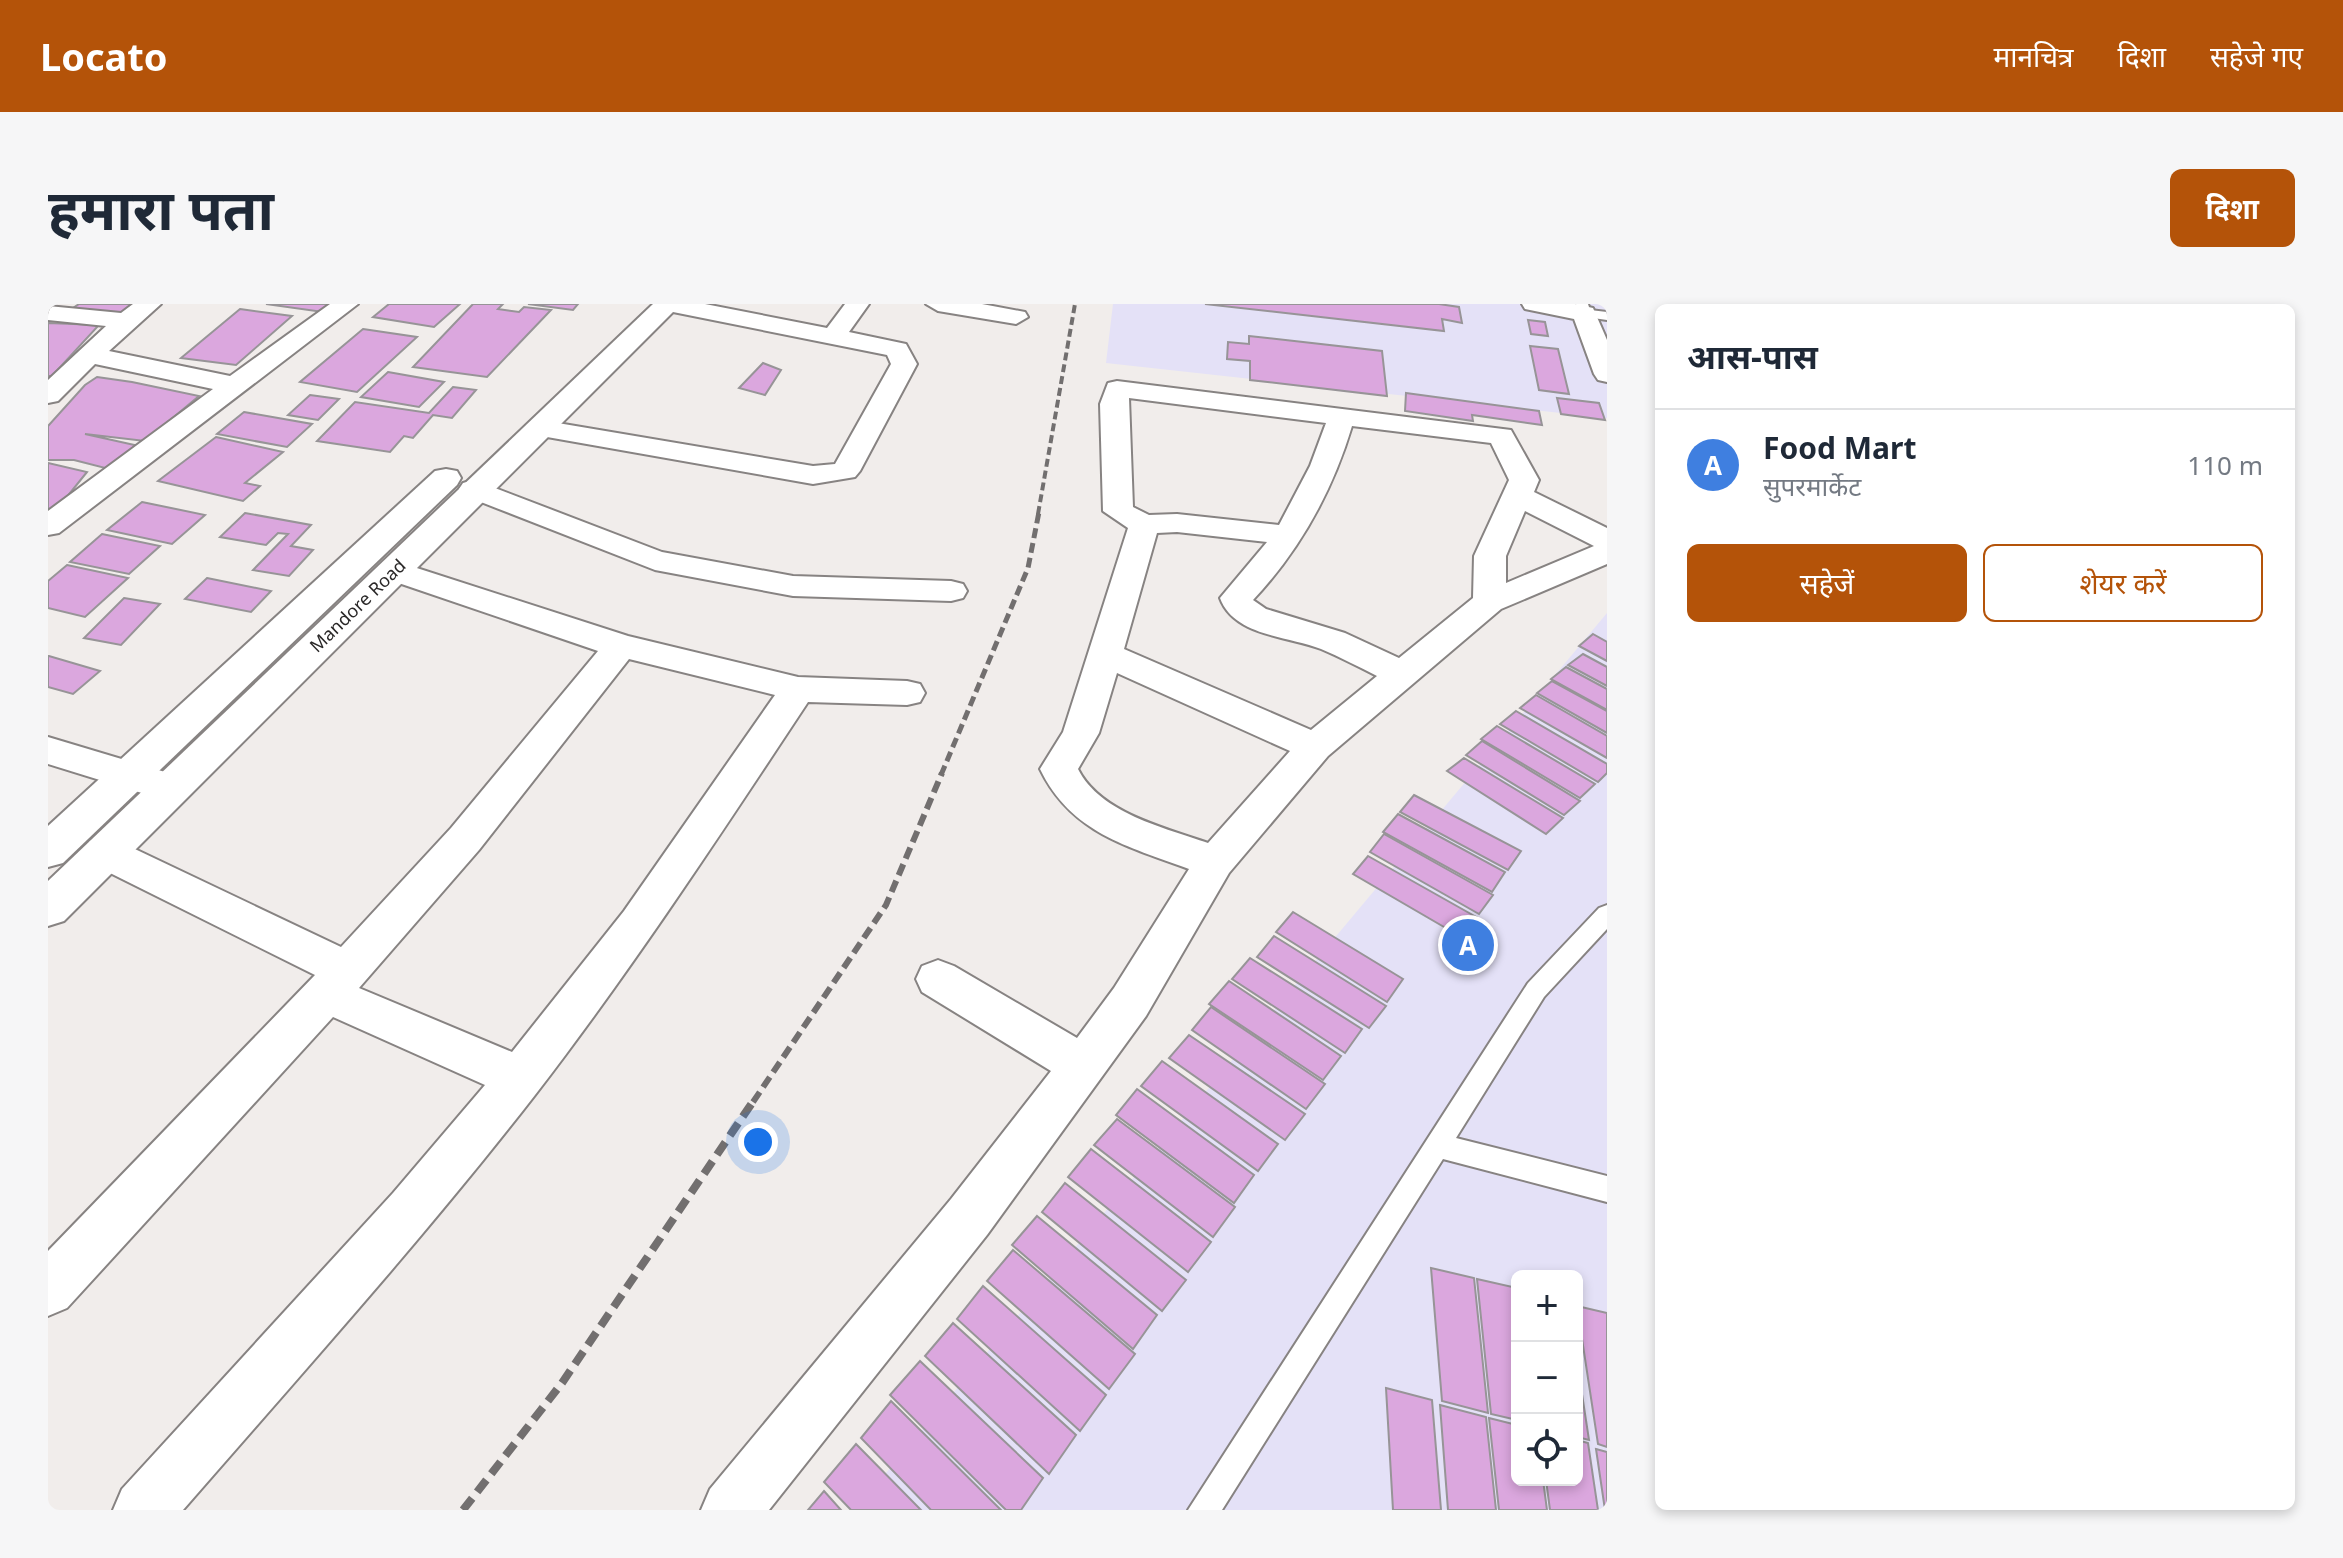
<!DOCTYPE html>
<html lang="hi">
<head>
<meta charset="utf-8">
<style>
  :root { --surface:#fff; --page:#f6f6f7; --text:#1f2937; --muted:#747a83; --line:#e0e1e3; --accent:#b45309 }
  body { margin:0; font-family:"Noto Sans","Noto Sans Devanagari",sans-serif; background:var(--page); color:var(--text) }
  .controls { position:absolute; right:24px; bottom:24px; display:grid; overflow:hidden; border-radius:12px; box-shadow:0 4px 12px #0003 }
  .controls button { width:72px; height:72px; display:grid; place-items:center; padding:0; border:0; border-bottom:2px solid var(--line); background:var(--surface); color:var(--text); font:40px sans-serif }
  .you { position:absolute; left:710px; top:838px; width:28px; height:28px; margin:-20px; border:6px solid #fff; border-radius:50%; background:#1a73e8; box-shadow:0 0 0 12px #1a73e833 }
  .badge { display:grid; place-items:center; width:52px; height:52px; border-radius:50%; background:var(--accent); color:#fff; font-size:26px; font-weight:700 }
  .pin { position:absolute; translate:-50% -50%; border:4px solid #fff; box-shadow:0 2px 8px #0006 }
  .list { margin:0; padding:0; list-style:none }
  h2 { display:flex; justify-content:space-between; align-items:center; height:104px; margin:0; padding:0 32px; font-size:34px }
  h2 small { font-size:26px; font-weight:400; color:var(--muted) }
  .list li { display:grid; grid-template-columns:52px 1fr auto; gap:24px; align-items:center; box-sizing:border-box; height:112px; padding:0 32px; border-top:2px solid var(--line) }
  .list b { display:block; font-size:30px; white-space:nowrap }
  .list p { margin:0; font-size:26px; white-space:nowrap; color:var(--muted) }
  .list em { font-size:26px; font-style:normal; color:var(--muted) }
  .actions { display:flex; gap:16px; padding:24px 32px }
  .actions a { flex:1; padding:18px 0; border:2px solid var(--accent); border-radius:12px; text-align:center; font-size:28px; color:var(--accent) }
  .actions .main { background:var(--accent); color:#fff }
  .icon { flex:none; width:44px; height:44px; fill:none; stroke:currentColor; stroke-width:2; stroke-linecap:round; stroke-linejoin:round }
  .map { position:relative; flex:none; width:1559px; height:1206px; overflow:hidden; border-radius:12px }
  header { display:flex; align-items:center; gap:48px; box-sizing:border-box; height:112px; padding:0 40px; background:var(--accent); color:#fff }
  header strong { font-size:38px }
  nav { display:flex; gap:44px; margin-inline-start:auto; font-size:28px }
  .intro { display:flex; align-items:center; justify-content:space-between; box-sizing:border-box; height:192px; padding:0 48px }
  h1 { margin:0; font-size:56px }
  .button { padding:20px 36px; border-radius:12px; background:var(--accent); color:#fff; font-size:28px; font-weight:700 }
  main { display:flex; gap:48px; padding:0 48px }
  aside { flex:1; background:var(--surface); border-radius:12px; box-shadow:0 4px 12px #0003 }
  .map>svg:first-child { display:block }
  .commercial { fill:#e4e1f7; fill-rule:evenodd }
  .building { fill:#dba7de; stroke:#979497; stroke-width:2 }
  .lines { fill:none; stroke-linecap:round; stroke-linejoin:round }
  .service-casing { stroke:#878382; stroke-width:4 }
  .minor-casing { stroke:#878382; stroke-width:4 }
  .trunk-casing { stroke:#878382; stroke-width:4 }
  .service { fill:#fff; fill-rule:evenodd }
  .minor { fill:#fff; fill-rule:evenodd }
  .trunk { fill:#fff; fill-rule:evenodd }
  .rail-far3 { stroke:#726f6f; stroke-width:4; stroke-dasharray:8 4; stroke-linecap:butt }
  .rail-far2 { stroke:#726f6f; stroke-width:5; stroke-dasharray:10 5; stroke-linecap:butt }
  .rail-far1 { stroke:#726f6f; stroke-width:6; stroke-dasharray:12 6; stroke-linecap:butt }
  .rail { stroke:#726f6f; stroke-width:8; stroke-dasharray:15 8; stroke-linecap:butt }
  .labels { text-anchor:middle; stroke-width:7; stroke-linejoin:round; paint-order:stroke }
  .far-street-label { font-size:18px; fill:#2b2929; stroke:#fff }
</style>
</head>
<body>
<header>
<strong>Locato</strong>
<nav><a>मानचित्र</a><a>दिशा</a><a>सहेजे गए</a></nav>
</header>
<div class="intro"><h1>हमारा पता</h1><a class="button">दिशा</a></div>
<main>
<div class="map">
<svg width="1559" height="1206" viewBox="0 0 1559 1206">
  <rect width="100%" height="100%" fill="#f1edeb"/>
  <g class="commercial">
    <polygon points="1065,0 1559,0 1559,114 1058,59"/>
    <path d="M1559,309v897h-752zM1469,972h60v204h-60z"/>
  </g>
  <g class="building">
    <polygon points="31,0 92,0 73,13 25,4"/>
    <polygon points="218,0 285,0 275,8"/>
    <polygon points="341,0 412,0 386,23 325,13"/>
    <polygon points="425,0 455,0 450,5 471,8 476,3 503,6 439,73 365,63"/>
    <polygon points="480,0 530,0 525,6"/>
    <polygon points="1157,0 1391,0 1411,3 1414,19 1394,15 1396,27"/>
    <polygon points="192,5 244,12 188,61 133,54"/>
    <polygon points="1480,16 1497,18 1500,32 1483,30"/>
    <polygon points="0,19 51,21 4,72 0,72"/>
    <polygon points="315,25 369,33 309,88 252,78"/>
    <polygon points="1201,32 1334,47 1339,92 1202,76 1202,57 1179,55 1180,38 1201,40"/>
    <polygon points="1482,42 1510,45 1521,90 1491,86"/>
    <polygon points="715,59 733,66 717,91 691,84"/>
    <polygon points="340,68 396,78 371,103 313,93"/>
    <polygon points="49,73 84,78 151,92 97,137 37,130 91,142 61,165 26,156 0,156 0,122 37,81"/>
    <polygon points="405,83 428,86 404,114 385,111 365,134 356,132 342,148 269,137 307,98 381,109"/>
    <polygon points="1358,89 1491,107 1494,121 1424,111 1425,117 1357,107"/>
    <polygon points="262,91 291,95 270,116 240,111"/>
    <polygon points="1509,94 1551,99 1557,116 1513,110"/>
    <polygon points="196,108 264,120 239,143 169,130"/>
    <polygon points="168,133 235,148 197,179 212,182 195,197 110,177"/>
    <polygon points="0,159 39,168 14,199 0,209"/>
    <polygon points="94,198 157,211 124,240 59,226"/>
    <polygon points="197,209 263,221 243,242 265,246 241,272 205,266 240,230 230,229 218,241 172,233"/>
    <polygon points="54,230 112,242 81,270 22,258"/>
    <polygon points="19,261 80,274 37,313 0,304 0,277"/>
    <polygon points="159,274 223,287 203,308 137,295"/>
    <polygon points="76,294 112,300 73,341 36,334"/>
    <polygon points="1545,330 1559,338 1559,357 1531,342"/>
    <polygon points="1535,350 1559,363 1559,382 1520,361"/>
    <polygon points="0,352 1,352 52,367 25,390 0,383"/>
    <polygon points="1518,363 1559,385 1559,406 1503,375"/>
    <polygon points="1504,377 1559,407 1559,429 1489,389"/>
    <polygon points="1488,391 1559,432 1559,454 1472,404"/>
    <polygon points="1468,407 1559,460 1559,469 1550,478 1452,420"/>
    <polygon points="1449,422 1547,480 1532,494 1433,435"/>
    <polygon points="1434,437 1532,497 1516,511 1418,451"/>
    <polygon points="1416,454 1515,514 1498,530 1399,467"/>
    <polygon points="1366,491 1473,547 1460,566 1352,508"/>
    <polygon points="1350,510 1457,568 1444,588 1335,528"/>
    <polygon points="1336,530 1445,591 1431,610 1322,548"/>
    <polygon points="1320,552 1430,614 1415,634 1305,570"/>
    <polygon points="1245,608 1355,675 1339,698 1228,628"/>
    <polygon points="1226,632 1338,702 1321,724 1209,653"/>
    <polygon points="1202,654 1314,725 1297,749 1184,675"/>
    <polygon points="1181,677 1293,752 1275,776 1161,700"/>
    <polygon points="1163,703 1277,780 1258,805 1144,726"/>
    <polygon points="1141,731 1257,810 1237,836 1121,754"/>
    <polygon points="1114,757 1230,840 1210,867 1093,782"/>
    <polygon points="1089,785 1206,871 1186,899 1068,811"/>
    <polygon points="1069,815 1187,903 1165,933 1046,841"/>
    <polygon points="1043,845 1163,938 1140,968 1020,873"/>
    <polygon points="1017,879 1138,976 1114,1007 994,908"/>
    <polygon points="989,912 1109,1011 1085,1045 964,941"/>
    <polygon points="965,946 1087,1050 1061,1085 939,977"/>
    <polygon points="1383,964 1426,974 1440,1109 1394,1097"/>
    <polygon points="1429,975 1469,984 1469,1116 1443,1110"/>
    <polygon points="935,982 1058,1091 1032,1127 909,1015"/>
    <polygon points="1529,1002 1559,1009 1559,1143 1550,1140"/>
    <polygon points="905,1019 1028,1131 1001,1170 877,1052"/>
    <polygon points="1529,1056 1530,1064 1541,1136 1529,1133"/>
    <polygon points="872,1057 995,1174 973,1206 958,1206 842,1091"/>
    <polygon points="1338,1084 1384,1096 1393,1206 1345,1206"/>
    <polygon points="843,1097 953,1206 883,1206 813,1134"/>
    <polygon points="1392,1101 1438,1113 1448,1206 1400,1206"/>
    <polygon points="1441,1114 1469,1121 1469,1176 1495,1176 1499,1206 1451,1206"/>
    <polygon points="1529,1136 1540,1139 1550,1206 1502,1206 1498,1176 1529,1176"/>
    <polygon points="808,1140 873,1206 803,1206 776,1178"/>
    <polygon points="1548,1145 1559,1148 1559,1206 1557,1206"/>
    <polygon points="776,1187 793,1206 760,1206"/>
  </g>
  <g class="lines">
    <g class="service-casing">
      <g id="service">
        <polygon points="1528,0 1540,0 1542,6 1559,8 1559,16 1531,12"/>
        <polygon points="1559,601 1559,625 1496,693 1408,834 1559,872 1559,898 1395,855 1174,1206 1140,1206 1480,679 1551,604"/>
      </g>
    </g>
    <g class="minor-casing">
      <g id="minor">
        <polygon points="85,0 113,0 61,47 182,72 282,0 310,0 11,229 0,231 0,207 165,85 47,60 10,97 0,99 0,76 58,22 0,16 0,2 73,9"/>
        <polygon points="608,0 657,0 779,24 797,0 821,0 801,28 858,40 869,60 812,167 807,173 765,180 482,130 478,124 482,118 492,116 765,162 787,160 843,60 839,51 620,7"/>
        <polygon points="878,0 934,0 977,8 980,13 968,20 890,7"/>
        <polygon points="1474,0 1527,0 1545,4 1559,36 1559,78 1550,76 1546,70 1526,15 1477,5"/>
        <path d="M1069,77l394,49 28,50 -5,12 73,36v36l-106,45 -173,147 -99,117 -83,143 -159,219 -218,275h-68l9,-21 241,-290 100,-128 -129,-79 -6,-13 6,-13 16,-6 16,6 123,72 37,-50 75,-119c-62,-23 -118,-36 -149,-100l23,-37 65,-204 -25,-17 -3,-107 8,-21zM1081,94l197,25 -16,43 -31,59 -102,-11 -28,1 -16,-8zM1304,122l139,17 18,37 -35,76 -1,42 -74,60 -54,-25 -79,-24 -13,-9c47,-50 79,-108 99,-174zM1477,207l69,35 -88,37v-27zM1129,228l90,10 -47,56c14,38 67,38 101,51 19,8 38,18 56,27l-66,54 -187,-81 33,-116zM1069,369l173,78 -82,92c-43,-15 -108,-30 -130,-74l21,-36z"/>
        <polygon points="426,176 614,248 745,272 903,277 915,280 919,287 915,294 903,297 745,292 607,266 415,191 411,185 415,179"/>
        <path d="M347,257l233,75 170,41 109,4 13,3 5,9 -5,9 -13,3 -99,-3c-88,133 -175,266 -273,393 -111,143 -233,278 -352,415h-70l9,-21 271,-296 92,-108 -152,-68 -266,291 -19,8v-65l267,-276 -225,-112 -6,-11 6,-11 14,-5 14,5 223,106 110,-119 147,-177 -214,-73 -5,-7 5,-7zM581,355l146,36 -151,216 -112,141 -153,-64 120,-138z"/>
        <polygon points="0,433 137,474 142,484 137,494 123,498 0,460"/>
      </g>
    </g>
    <g class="trunk-casing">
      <g id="trunk">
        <polygon points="605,0 633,0 16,617 0,622 0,577"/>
        <polygon points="398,165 409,167 413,174 409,181 15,559 0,563 0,522 387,167"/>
      </g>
    </g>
    <use href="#service" class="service"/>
    <use href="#minor" class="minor"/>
    <use href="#trunk" class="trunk"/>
    <polyline class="rail-far3" points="990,210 1027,0"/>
    <polyline class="rail-far2" points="893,471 980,264 991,208"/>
    <polyline class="rail-far1" points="705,798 838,601 894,469"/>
    <polyline class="rail" points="415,1206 514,1079 706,796"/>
  </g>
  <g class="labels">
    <g class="far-street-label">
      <text transform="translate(310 302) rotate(-44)" y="6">Mandore Road</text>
    </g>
  </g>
</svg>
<div class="controls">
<button>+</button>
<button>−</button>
<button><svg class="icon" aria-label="locate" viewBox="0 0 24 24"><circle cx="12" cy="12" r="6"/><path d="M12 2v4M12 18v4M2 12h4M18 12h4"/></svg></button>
</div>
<div class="you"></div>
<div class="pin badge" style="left:1420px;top:641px;background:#3f7fe0">A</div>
</div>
<aside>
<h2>आस-पास<small></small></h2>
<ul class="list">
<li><span class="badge" style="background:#3f7fe0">A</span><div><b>Food Mart</b><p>सुपरमार्केट</p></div><em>110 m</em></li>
</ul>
<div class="actions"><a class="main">सहेजें</a><a>शेयर करें</a></div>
</aside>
</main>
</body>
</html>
